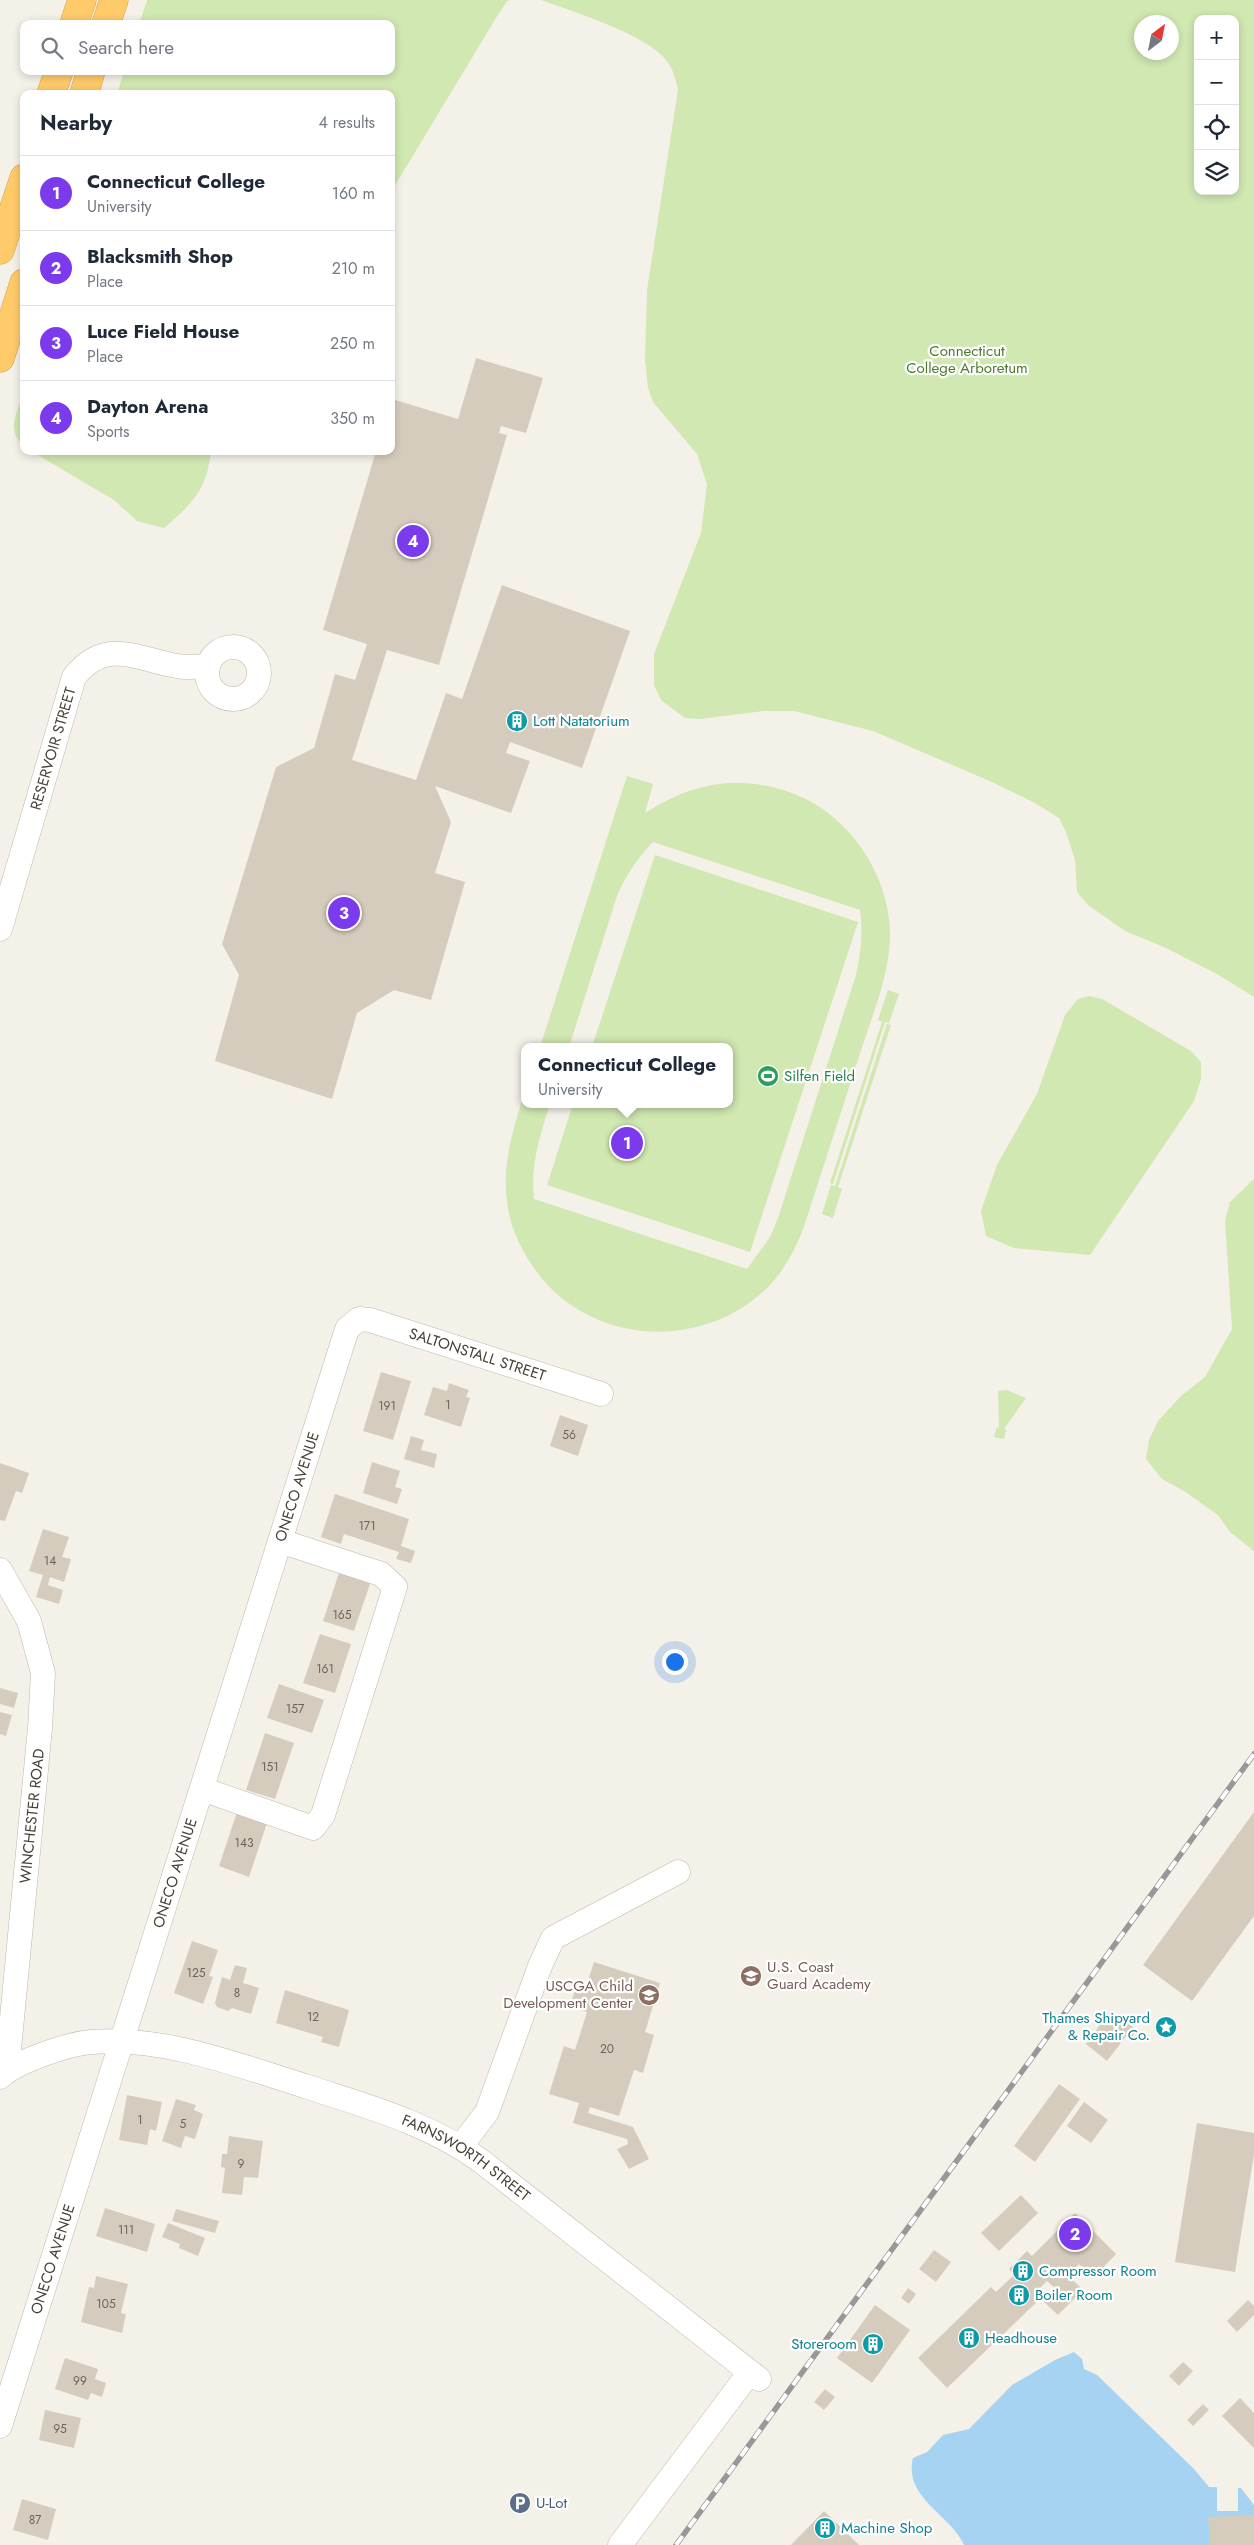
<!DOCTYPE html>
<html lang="en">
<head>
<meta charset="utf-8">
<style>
  :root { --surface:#fff; --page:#f6f6f7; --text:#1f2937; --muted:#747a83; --line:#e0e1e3; --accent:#7c3aed }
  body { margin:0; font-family:Jost,sans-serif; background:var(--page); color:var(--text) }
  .controls { position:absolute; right:15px; top:15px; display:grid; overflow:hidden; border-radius:10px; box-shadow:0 2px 8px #0003 }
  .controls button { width:45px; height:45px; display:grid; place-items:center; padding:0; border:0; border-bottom:1px solid var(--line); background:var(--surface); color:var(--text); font:25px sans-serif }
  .compass { position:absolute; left:1134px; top:15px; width:45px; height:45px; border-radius:50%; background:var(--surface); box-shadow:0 2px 8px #0003; rotate:32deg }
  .you { position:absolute; left:674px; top:1661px; width:18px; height:18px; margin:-12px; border:4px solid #fff; border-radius:50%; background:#1a73e8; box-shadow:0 0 0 8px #1a73e833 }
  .badge { display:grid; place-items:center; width:32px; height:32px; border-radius:50%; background:var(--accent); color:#fff; font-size:16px; font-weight:700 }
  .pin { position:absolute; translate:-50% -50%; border:2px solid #fff; box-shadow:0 1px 5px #0006 }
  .popup { position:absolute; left:521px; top:1043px; width:212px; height:65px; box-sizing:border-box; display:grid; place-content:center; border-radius:10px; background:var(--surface); filter:drop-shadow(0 1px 4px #0005); font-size:16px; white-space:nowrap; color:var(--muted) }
  .popup b { font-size:19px; color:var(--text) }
  .popup::after { content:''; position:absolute; left:50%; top:100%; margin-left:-10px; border:10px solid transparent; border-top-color:var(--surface) }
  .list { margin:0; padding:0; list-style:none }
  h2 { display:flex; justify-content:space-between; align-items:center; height:65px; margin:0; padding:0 20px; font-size:21px }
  h2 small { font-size:16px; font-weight:400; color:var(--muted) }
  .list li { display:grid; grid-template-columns:32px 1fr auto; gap:15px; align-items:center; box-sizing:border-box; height:75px; padding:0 20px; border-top:1px solid var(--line) }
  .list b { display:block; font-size:19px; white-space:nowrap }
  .list p { margin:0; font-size:16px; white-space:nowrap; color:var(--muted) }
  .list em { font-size:16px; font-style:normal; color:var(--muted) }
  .icon { flex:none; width:28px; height:28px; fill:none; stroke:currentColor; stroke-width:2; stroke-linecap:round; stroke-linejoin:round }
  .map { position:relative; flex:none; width:1254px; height:2545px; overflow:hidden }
  .search { position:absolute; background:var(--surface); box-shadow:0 2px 8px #0003; left:20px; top:20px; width:375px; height:55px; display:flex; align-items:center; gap:12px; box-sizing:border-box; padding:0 18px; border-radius:10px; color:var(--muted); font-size:19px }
  .panel { position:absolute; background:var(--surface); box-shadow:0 2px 8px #0003; left:20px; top:90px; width:375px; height:365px; border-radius:10px }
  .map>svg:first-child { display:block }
  .green { fill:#d1e8b2; fill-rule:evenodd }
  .water { fill:#a5d3f1 }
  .pier { fill:#f4f1e9 }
  .building { fill:#d6ccbe }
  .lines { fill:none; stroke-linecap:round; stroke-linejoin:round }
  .minor-casing { stroke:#c0b8ab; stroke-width:25 }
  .highway-casing { stroke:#de9e39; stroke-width:29 }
  .minor { stroke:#fff; stroke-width:24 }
  .highway { stroke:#feca6a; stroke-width:28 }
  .rail-casing { stroke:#989898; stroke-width:5.5 }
  .rail { stroke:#fff; stroke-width:4; stroke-dasharray:11; stroke-linecap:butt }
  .labels { text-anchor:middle; stroke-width:4.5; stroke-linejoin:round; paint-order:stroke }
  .number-label { font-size:12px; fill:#6c6459 }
  .park-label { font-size:15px; fill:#4a7b29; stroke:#fff }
  .culture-label { font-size:15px; fill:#0d838f; stroke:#fff; text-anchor:start }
  .street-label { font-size:15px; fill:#484137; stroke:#fff }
  .leisure-label { font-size:15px; fill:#27864d; stroke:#fff; text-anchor:start }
  .education-label { font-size:15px; fill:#785e54; stroke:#fff; text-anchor:start }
  .service-label { font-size:15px; fill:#4e5e75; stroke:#fff; text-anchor:start }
</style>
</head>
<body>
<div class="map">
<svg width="1254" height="2545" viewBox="0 0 1254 2545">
  <rect width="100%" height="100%" fill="#f4f1e9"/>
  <g class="green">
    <polygon points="147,0 511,0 507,1 496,18 391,192 391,94 117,94 124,71 391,71 391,24 139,24"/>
    <path d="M541,0h713v997l-37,-23 -51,-26 -41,-17 -37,-26 -11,-13 -2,-32 -9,-28 -7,-14 -24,-15 -43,-21 -119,-51 -79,-20h-30l-64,8 -15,-1 -24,-18 -7,-15v-31l47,-121 6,-49 -10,-30 -44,-52 -5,-14 -3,-29 2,-69 31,-200c-2,-10 -5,-21 -11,-29 -21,-27 -93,-49 -126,-61zM1198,19h37v172h-37zM1142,22h30v30h-30z"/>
    <path d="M24,391v55c-19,-16 -6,-35 0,-55z"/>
    <path d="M31,451h180c-4,39 -19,53 -47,77l-27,-7 -23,-21z"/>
    <path d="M627,776l26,8 -8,29c50,-32 98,-40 154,-17 53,22 93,84 91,142 -1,37 -16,73 -28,109 -19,60 -39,120 -58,180 -9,23 -20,44 -37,61 -62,61 -167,58 -224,-8 -18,-22 -33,-50 -36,-78 -5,-39 6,-72 17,-108v10h26c-10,32 -20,61 -16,95l213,70 23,-32 8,-19 78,-243c5,-22 7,-42 4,-65l-207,-68c-16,17 -27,33 -36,54l-48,151h-29z"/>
    <polygon points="655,855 858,922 750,1252 547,1185 573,1104 730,1104 730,1047 592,1047"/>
    <polygon points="888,990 899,994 889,1023 885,1022 833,1184 830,1183 882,1022 878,1020"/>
    <polygon points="1089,996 1102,999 1191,1051 1201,1062 1201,1079 1194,1101 1090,1255 1014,1248 986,1236 981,1211 997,1165 1037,1094 1065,1015 1078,999"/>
    <polygon points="887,1024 891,1025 838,1187 842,1189 833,1218 822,1214 831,1185 835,1186"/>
    <polygon points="1254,1179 1254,1551 1230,1532 1218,1515 1184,1491 1162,1479 1146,1459 1149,1440 1158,1421 1181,1396 1205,1377 1232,1329 1225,1221 1230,1202"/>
    <polygon points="1007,1390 1026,1398 1004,1429 1006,1430 1004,1439 994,1437 997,1427 999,1428 998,1391"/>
  </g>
  <path class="water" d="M1074,2352l8,7 2,10 13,6 97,94 15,18 32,1 13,17v40h-290c-13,-30 -61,-47 -51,-87l14,-6 16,-17 26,-6 43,-44 43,-25z"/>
  <rect class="pier" x="1217" y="2487" width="21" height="24"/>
  <g class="building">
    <polygon points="476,358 543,378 526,433 501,426 499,433 507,435 439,665 387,650 352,760 416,780 446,693 462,699 502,585 630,631 582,768 510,742 506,753 530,761 511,813 435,786 451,822 435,873 465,882 431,1000 394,990 357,1013 332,1099 215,1061 239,975 222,944 276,767 314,748 335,674 355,680 367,644 323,630 376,451 391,451 392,399 458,419"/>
    <polygon points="381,1372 411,1381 393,1440 363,1431"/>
    <polygon points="449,1383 469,1390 466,1397 470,1398 461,1427 424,1415 433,1387 447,1391"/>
    <polygon points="560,1415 588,1425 578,1456 550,1446"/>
    <polygon points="411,1436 424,1440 421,1450 437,1454 434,1468 404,1459"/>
    <polygon points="372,1462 400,1471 395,1487 402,1489 397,1504 363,1493"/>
    <polygon points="0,1463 29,1473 22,1493 16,1491 5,1521 0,1520"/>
    <polygon points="335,1494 409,1519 401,1546 415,1551 411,1563 396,1559 399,1552 344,1534 341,1544 321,1537"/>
    <polygon points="43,1529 69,1537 62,1557 71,1559 64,1582 50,1577 48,1585 63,1590 59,1604 36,1597 43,1575 29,1571"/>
    <polygon points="340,1570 371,1581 354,1631 323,1621"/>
    <polygon points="320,1634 351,1644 335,1693 303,1683"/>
    <polygon points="279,1684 324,1700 312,1733 267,1718"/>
    <polygon points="0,1688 18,1693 14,1708 0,1704"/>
    <polygon points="0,1712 12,1715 6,1736 0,1734"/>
    <polygon points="265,1733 294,1743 275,1799 246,1790"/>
    <polygon points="238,1809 268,1820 249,1877 219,1866"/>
    <polygon points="1254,1812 1254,1916 1192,2001 1143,1965"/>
    <polygon points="192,1941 218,1950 209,1976 213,1977 203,2004 174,1993"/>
    <polygon points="594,1962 660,1983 645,2032 654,2035 643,2073 634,2070 619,2116 590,2107 588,2113 633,2127 649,2159 629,2169 617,2149 628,2144 627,2139 573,2123 579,2103 549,2094 564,2046 575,2050 587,2012 570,2006 575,1990 584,1993"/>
    <polygon points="235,1965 247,1968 243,1983 259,1988 251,2014 232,2008 228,2011 217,2007 215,2003 222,1977 230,1980"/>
    <polygon points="285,1990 349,2010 339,2047 321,2042 323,2037 276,2023"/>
    <polygon points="1110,2011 1137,2030 1132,2037 1127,2035 1107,2061 1086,2044"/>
    <polygon points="1059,2084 1080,2099 1035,2162 1014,2146"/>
    <polygon points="127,2095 162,2102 156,2131 150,2129 147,2145 119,2140"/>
    <polygon points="176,2099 196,2105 194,2110 203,2114 195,2139 185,2136 181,2148 162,2141"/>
    <polygon points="1084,2102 1108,2120 1091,2143 1067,2126"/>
    <polygon points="1197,2123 1254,2133 1254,2154 1235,2272 1175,2262"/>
    <polygon points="229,2136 263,2141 258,2178 244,2177 242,2195 222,2193 225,2168 221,2167 222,2154 227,2154"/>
    <polygon points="1021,2195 1038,2213 999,2251 981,2233"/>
    <polygon points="105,2208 155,2224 147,2252 96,2236"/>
    <polygon points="176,2209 219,2221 215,2233 172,2221"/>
    <polygon points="1075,2213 1116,2254 1093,2278 1079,2264 1068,2275 1083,2290 1058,2315 1043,2301 1055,2288 1047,2281 1036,2292 1042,2297 947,2388 918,2358 991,2287 996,2292 1014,2275 1009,2269 1027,2251 1032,2256"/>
    <polygon points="168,2223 205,2238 198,2256 179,2248 180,2244 162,2237"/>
    <polygon points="934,2250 951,2262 936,2282 919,2269"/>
    <polygon points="96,2276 128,2284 121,2313 126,2314 122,2333 81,2322 89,2287 94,2288"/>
    <polygon points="908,2288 916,2294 909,2304 901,2298"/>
    <polygon points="1248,2300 1254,2306 1254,2315 1237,2332 1227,2321"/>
    <polygon points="875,2305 910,2330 872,2383 837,2358"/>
    <polygon points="65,2358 98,2369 95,2379 106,2383 102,2397 91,2393 88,2400 55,2389"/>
    <polygon points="1183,2362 1193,2371 1179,2386 1169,2376"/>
    <polygon points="825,2389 835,2397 824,2410 814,2402"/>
    <polygon points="1240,2398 1254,2413 1254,2448 1222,2416"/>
    <polygon points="1203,2404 1209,2410 1193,2426 1187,2420"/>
    <polygon points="45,2410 81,2418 74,2448 39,2440"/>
    <polygon points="22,2499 56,2509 48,2540 13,2530"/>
    <polygon points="824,2511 859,2545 791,2545"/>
    <polygon points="1254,2515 1254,2545 1210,2545 1208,2517"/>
  </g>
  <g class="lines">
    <g class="minor-casing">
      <g id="minor">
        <circle cx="233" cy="673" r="26"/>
        <path id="s1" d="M0,929l74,-252c32,-40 62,-18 103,-11 9,2 20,0 31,1"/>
        <polyline points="0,1570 29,1621 43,1673 40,1728 7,2070"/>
        <polyline points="202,1789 313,1828 323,1815 395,1587 381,1574 280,1541"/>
        <path id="s2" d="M0,2077c17,-16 68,-33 91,-35 73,-6 146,23 214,44 63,21 122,36 176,75l278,218"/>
        <polyline points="461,2146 487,2112 540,1966 553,1938 678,1872"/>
        <path id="s3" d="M0,2426l347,-1097 12,-10 11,1 231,74"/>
        <polyline points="620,2545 750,2372"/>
      </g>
    </g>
    <g class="highway-casing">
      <g id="highway">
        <polyline points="74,24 82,0"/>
        <polyline points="106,24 114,0"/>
        <polyline points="51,94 59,71"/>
        <polyline points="84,94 91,71"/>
        <polyline points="0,250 24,178"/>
        <polyline points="0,358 24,283"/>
      </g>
    </g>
    <use href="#minor" class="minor"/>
    <use href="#highway" class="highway"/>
    <g class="rail-casing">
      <polyline id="rail" points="676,2545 1254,1754"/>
    </g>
    <use href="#rail" class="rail"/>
  </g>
  <defs>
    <g id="building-disc" transform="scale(1.125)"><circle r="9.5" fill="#0f9aa8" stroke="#fff"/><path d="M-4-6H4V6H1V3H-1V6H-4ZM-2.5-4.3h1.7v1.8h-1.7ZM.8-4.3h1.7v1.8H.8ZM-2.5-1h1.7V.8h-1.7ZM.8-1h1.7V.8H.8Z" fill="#fff"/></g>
    <g id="stadium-disc" transform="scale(1.125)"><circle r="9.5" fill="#2e9e5b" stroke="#fff"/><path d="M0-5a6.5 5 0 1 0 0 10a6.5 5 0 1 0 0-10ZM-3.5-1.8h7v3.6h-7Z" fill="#fff"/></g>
    <g id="university-disc" transform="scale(1.125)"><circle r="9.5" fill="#8d6e63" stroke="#fff"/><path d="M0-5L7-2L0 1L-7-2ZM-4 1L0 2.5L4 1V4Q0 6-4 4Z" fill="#fff"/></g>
    <g id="school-disc" transform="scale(1.125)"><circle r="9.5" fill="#8d6e63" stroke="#fff"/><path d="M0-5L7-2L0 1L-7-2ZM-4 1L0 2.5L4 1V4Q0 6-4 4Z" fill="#fff"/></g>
    <g id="sight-disc" transform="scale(1.125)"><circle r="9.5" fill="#0f9aa8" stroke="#fff"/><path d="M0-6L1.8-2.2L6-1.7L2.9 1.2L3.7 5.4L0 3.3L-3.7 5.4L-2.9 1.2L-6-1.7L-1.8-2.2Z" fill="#fff"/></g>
    <g id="parking-disc" transform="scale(1.125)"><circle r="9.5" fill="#5c6f8a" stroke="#fff"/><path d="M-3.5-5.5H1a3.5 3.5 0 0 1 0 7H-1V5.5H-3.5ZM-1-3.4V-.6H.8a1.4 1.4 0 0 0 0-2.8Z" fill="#fff"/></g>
  </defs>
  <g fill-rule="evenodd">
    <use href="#building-disc" x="517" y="721"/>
    <use href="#stadium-disc" x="768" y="1076"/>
    <use href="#university-disc" x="751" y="1976"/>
    <use href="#school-disc" x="649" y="1995"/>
    <use href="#sight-disc" x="1166" y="2027"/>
    <use href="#building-disc" x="1023" y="2271"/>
    <use href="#building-disc" x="1019" y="2295"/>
    <use href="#building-disc" x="969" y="2338"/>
    <use href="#building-disc" x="873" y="2344"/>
    <use href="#parking-disc" x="520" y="2503"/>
    <use href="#building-disc" x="825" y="2528"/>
  </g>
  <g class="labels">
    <g class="number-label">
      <text x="448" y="1409">1</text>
      <text x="387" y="1410">191</text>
      <text x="569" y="1439">56</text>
      <text x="367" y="1530">171</text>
      <text x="50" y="1565">14</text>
      <text x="342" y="1619">165</text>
      <text x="325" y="1673">161</text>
      <text x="295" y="1713">157</text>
      <text x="270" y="1771">151</text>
      <text x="244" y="1847">143</text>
      <text x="196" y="1977">125</text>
      <text x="237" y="1997">8</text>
      <text x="313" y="2021">12</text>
      <text x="607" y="2053">20</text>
      <text x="140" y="2124">1</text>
      <text x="183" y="2128">5</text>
      <text x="241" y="2168">9</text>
      <text x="126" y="2234">111</text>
      <text x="106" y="2308">105</text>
      <text x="80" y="2385">99</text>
      <text x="60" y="2433">95</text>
      <text x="35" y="2524">87</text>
    </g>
    <g class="park-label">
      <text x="967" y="356">Connecticut<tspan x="967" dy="17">College Arboretum</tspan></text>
    </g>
    <g class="culture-label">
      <text x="533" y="726">Lott Natatorium</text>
      <text x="1150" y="2023" text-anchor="end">Thames Shipyard<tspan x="1150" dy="17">&amp; Repair Co.</tspan></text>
      <text x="1039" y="2276">Compressor Room</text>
      <text x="1035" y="2300">Boiler Room</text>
      <text x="985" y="2343">Headhouse</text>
      <text x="857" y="2349" text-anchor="end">Storeroom</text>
      <text x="841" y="2533">Machine Shop</text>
    </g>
    <g class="street-label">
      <text dy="5" stroke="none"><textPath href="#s1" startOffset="188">RESERVOIR STREET</textPath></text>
      <text dy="5" stroke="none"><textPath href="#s3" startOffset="1290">SALTONSTALL STREET</textPath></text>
      <text dy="5" stroke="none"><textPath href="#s3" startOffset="985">ONECO AVENUE</textPath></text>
      <text transform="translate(32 1816) rotate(-84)" y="5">WINCHESTER ROAD</text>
      <text dy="5" stroke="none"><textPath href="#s3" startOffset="580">ONECO AVENUE</textPath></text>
      <text dy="5" stroke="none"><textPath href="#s2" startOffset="496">FARNSWORTH STREET</textPath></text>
      <text dy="5" stroke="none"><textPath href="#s3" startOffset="175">ONECO AVENUE</textPath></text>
    </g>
    <g class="leisure-label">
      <text x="784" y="1081">Silfen Field</text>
    </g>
    <g class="education-label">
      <text x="767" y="1972">U.S. Coast<tspan x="767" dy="17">Guard Academy</tspan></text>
      <text x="633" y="1991" text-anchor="end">USCGA Child<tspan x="633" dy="17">Development Center</tspan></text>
    </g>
    <g class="service-label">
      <text x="536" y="2508">U-Lot</text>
    </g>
  </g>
</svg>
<div class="controls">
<button>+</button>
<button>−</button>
<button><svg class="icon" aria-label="locate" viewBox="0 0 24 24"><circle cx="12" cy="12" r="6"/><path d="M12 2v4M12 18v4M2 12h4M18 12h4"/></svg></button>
<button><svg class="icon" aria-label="layers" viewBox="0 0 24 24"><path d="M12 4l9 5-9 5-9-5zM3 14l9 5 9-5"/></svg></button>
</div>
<svg class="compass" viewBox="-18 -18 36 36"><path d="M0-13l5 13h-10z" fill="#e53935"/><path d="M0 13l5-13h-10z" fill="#747a83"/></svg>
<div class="you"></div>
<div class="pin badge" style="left:627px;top:1143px">1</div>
<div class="popup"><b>Connecticut College</b>University</div>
<div class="pin badge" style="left:1075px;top:2234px">2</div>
<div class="pin badge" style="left:344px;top:913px">3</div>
<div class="pin badge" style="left:413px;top:541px">4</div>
<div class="search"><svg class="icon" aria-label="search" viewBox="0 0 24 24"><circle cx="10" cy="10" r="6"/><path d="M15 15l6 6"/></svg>Search here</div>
<section class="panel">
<h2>Nearby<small>4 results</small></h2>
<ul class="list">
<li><span class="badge">1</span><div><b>Connecticut College</b><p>University</p></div><em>160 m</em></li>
<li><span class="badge">2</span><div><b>Blacksmith Shop</b><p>Place</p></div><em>210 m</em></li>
<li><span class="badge">3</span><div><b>Luce Field House</b><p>Place</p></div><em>250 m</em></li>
<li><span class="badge">4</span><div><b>Dayton Arena</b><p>Sports</p></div><em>350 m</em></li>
</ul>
</section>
</div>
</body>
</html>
